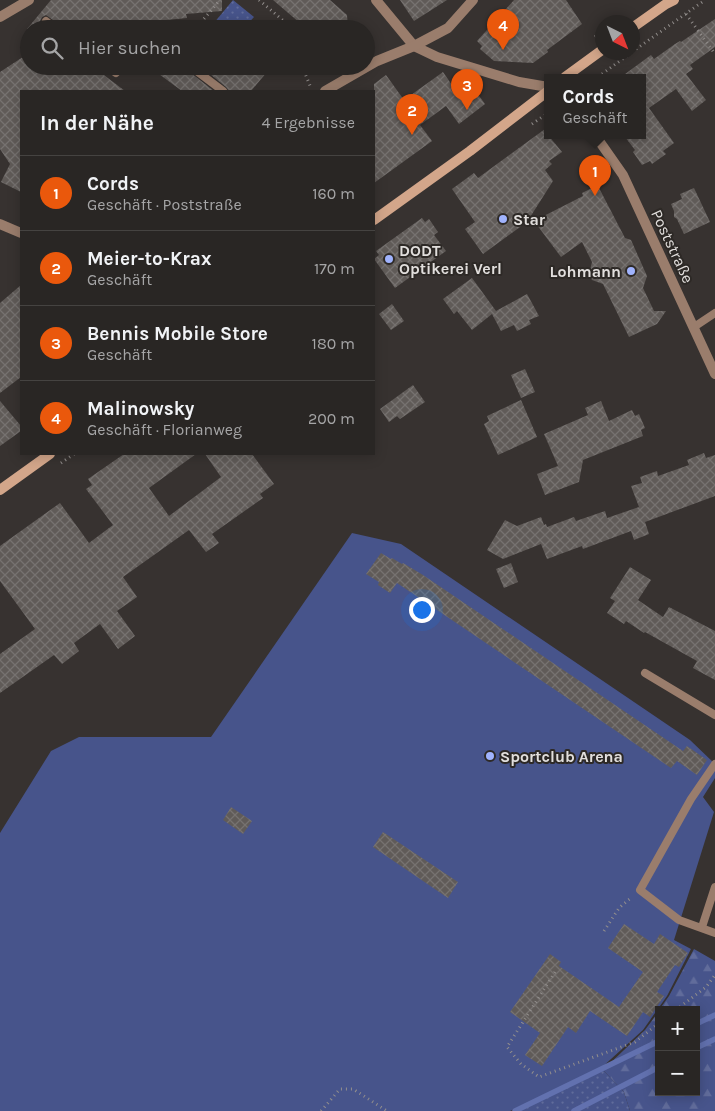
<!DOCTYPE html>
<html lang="de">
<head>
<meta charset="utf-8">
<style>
  :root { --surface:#292624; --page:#312e2c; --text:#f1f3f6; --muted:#a5a5a6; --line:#454341; --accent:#ea580c }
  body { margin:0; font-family:Karla,sans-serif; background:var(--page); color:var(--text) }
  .controls { position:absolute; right:15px; bottom:15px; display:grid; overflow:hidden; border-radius:0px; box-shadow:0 2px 12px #0003 }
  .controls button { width:45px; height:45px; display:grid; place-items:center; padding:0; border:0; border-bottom:1px solid var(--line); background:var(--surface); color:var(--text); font:25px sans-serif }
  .compass { position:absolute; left:595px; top:15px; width:45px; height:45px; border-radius:50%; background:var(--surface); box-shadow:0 2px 12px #0003; rotate:138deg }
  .you { position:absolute; left:421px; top:609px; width:18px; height:18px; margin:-12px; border:4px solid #fff; border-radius:50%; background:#1a73e8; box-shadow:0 0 0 8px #1a73e833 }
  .badge { display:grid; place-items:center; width:32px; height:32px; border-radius:50%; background:var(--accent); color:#fff; font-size:16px; font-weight:700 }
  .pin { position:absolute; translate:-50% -41px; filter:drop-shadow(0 1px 2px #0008) }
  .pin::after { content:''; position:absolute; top:26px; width:18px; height:15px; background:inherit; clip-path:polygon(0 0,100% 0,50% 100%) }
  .popup { position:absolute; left:544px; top:74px; width:102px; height:65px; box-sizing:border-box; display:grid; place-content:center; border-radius:0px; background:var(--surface); filter:drop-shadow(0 1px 4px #0005); font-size:16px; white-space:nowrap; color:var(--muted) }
  .popup b { font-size:19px; color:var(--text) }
  .popup::after { content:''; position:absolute; left:50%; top:100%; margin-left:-10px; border:10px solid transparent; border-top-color:var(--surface) }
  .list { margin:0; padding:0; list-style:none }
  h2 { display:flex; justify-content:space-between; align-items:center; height:65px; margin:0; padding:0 20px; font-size:21px }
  h2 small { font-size:16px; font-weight:400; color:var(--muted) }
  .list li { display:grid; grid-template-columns:32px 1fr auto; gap:15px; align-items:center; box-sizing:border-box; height:75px; padding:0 20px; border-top:1px solid var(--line) }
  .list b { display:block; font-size:19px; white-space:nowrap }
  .list p { margin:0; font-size:16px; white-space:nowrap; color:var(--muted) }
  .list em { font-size:16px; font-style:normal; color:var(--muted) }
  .icon { flex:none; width:28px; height:28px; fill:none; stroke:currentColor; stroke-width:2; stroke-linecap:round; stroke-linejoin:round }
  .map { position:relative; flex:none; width:715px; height:1111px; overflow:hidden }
  .search { position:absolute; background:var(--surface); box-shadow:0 2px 12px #0003; left:20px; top:20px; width:355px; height:55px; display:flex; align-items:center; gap:12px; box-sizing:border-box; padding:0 18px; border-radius:28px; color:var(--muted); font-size:19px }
  .panel { position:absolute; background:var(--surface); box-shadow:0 2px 12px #0003; left:20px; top:90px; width:355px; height:365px; border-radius:0px }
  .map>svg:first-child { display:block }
  .grass { fill:url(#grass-dots) }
  .forest { fill:url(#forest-firs) }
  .pitch { fill:#47548b }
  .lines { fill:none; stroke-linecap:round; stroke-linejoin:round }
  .stream { stroke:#6271af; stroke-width:5.5 }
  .building { fill:url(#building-cross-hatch) }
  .path { stroke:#938f8d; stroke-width:3; stroke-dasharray:1 4; stroke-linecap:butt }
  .service { stroke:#9a7d6c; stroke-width:8 }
  .minor { stroke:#9a7d6c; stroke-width:10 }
  .tertiary { stroke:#9a7d6c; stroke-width:10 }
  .secondary { stroke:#d3a68a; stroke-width:10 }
  .poi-dot { fill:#a0b3fd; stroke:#2d2926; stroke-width:2 }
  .labels { text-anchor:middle; stroke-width:4; stroke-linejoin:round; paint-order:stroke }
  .poi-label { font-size:16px; font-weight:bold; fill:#e2dfdd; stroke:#2d2926; text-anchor:start }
  .street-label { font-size:16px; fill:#e2dfdd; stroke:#2d2926 }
</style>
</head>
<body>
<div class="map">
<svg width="715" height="1111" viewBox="0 0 715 1111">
  <defs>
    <pattern id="grass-dots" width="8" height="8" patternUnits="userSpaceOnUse" patternTransform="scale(1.25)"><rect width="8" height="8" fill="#47548b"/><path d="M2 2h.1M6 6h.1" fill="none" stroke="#616c9b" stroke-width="1.8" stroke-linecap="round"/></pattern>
    <pattern id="forest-firs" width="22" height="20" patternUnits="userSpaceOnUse" patternTransform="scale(1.25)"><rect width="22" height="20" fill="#47548b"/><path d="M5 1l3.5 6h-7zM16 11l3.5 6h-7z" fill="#616c9b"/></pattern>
    <pattern id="building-cross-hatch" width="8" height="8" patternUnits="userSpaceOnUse" patternTransform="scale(1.25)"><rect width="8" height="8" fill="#605b58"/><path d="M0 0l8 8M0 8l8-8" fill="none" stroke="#767270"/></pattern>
  </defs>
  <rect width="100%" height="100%" fill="#373230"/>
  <g class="grass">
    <polygon points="233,0 254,17 243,29 209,29"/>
    <polygon points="603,1070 624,1092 630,1111 515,1111"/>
  </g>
  <polygon class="forest" points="694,949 715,961 715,1111 630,1111 624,1092 603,1070 645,1030 659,1011 659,1092 696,1092 696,1010 659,1010 669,996"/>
  <polygon class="pitch" points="352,533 401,544 690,740 715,764 715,778 703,797 714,812 674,940 691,949 667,996 643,1030 600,1069 510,1111 0,1111 0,833 51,751 79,737 211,737"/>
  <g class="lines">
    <g class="stream">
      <polyline points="696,1024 715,1015"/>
      <polyline points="696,1048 715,1039"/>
      <polyline points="515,1111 659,1041"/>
      <polyline points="574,1111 659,1067"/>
    </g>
  </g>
  <g class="building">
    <polygon points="51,0 222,0 222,11 186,14 187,18 145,22 146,24 121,26 119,29 62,29 60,25 46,15 42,17 40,21 42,25 47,29 27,29"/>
    <polygon points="273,0 330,0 347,15 348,29 307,29"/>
    <polygon points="400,0 447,0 414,21"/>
    <polygon points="514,0 566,0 582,24 547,50 548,52 533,63 494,61 480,49 482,46 477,41"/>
    <polygon points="715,19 715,47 690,65 693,69 686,74 706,100 692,111 676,89 649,108 674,143 663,151 666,154 652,164 650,161 642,165 633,152 635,150 625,137 628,135 642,135 642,77 621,77 651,55 654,59 675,44 680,41 681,42"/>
    <polygon points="29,53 29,66 92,66 125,91 21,91 21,192 1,182 10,164 0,149 0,72"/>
    <polygon points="148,66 184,66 187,70 214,91 182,91"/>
    <polygon points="200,66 272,66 251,91 229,91 226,87"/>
    <polygon points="443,72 454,88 459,84 461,88 469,82 485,104 459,124 446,106 420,125 432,141 374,183 374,84 386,75 404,100"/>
    <polygon points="545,129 548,135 562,152 549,161 552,164 545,170 553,181 527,222 483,254 465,229 475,222 452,189 474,173 478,178"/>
    <polygon points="592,188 599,188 625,238 631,240 647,276 643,288 654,311 666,311 657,324 629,337 603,284 592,280 589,274 592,262 582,242 561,257 534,221 583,196 582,193"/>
    <polygon points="694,188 710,222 684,234 677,219 674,217 674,211 671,204 682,199 680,194"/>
    <polygon points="422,218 425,222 429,219 438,232 434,235 446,251 395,288 374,259 379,255 376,251"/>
    <polygon points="472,278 496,311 527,294 539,316 529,320 531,324 517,331 514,325 501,331 492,314 472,330 457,311 454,314 443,299"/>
    <polygon points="21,285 21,377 0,393 0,303"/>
    <polygon points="392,304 404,321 391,330 379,314"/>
    <polygon points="525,369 535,392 521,398 511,375"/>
    <polygon points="413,385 425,402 400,419 397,416 389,422 380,409"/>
    <polygon points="521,400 537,437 498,455 484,424 489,421 487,416"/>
    <polygon points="0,401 21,426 21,431 0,446"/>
    <polygon points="601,401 609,421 632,410 635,416 639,414 645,428 641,430 643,436 583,460 579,482 545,495 537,474 558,466 544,434 588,415 585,408"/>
    <polygon points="704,453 706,458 715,455 715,496 645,522 649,534 634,540 631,531 583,549 582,546 547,559 541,544 503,559 487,550 505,520 517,526 541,517 544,525 546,524 547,527 574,517 576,521 605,511 607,518 639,507 631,486 642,483 640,477 657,471 658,476 689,465 687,460"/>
    <polygon points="124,454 196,454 149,488 169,516 221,477 205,454 252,454 274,484 260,494 263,498 212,534 219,543 206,552 189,530 123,577 137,597 117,611 135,636 118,649 100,624 74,643 79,651 62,664 54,655 0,693 0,654 35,629 0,581 0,546 60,503 89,543 113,525 86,489 92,485 88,479"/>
    <polygon points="381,553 391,559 392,558 402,564 403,563 423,575 683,751 687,746 707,760 697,775 677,761 671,768 397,583 390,593 378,585 379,582 366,574"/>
    <polygon points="511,563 518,582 504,588 496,569"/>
    <polygon points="630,567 651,580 638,600 663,617 669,607 715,631 715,680 693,668 697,661 645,632 644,633 626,621 624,624 607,613 615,601 610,598"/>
    <polygon points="231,807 252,821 243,834 223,820"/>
    <polygon points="383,832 458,882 448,898 373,847"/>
    <polygon points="624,924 654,944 660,934 688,953 679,967 675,965 657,992 664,996 650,1017 643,1012 627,1036 590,1011 576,1033 568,1027 542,1066 525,1055 540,1033 510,1012 550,954 561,962 559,966 619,1007 643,972 608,948"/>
  </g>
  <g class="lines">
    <g class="path">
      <polyline points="259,0 293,29"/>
      <polyline points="686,14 715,54"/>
      <polyline points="615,22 622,18"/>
      <polyline points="188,29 197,27 220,0"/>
      <polyline points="595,37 602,31"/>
      <polyline points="632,52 705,0"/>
      <polyline points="302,66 311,88"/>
      <polyline points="598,77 632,52"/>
      <polyline points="532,124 548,113"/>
      <polyline points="61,463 74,454"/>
      <polyline points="604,931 619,908 632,897"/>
      <polyline points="555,972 507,1047 521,1064 539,1077 635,1042 659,1023"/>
      <polyline points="676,1010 706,987 715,975"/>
      <polyline points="321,1111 340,1089 353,1089 387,1111"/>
    </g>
    <g class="service">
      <polyline points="46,21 56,29"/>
      <polyline points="107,66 116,73 122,66"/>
      <polyline points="190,66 223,91"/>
      <polyline points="694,327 715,313"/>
      <polyline points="645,673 715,715"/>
      <polyline points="715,764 691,799 640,890 679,920 715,933"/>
      <polyline points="702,927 715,887"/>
    </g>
    <g class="minor">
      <polyline points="376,0 414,46 437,57 519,82 548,87"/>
      <polyline points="0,17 29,0"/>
      <polyline points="325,91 377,61 414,46 448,28 473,0"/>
      <polyline points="0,224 21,233"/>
    </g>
    <polyline class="tertiary" points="595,135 623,175 715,374"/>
    <g class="secondary">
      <polyline points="632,28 666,4 674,0"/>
      <polyline points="565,77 602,50"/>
      <polyline points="374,220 470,151 548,91"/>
      <polyline points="0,490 50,454"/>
    </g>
  </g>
  <g class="poi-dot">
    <circle cx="503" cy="219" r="5"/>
    <circle cx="389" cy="259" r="5"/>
    <circle cx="631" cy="271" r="5"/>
    <circle cx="490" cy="756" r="5"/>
  </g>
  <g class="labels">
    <g class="poi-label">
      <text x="513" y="225">Star</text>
      <text x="399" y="256">DODT<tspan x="399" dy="18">Optikerei Verl</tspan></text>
      <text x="621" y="277" text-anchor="end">Lohmann</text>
      <text x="500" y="762">Sportclub Arena</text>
    </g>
    <g class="street-label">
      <text transform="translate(673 246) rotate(65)" y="6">Poststraße</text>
    </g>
  </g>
</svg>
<div class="controls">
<button>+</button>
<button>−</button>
</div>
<svg class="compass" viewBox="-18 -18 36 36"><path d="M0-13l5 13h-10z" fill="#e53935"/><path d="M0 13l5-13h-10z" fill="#a5a5a6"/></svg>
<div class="you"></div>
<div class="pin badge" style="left:595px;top:196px">1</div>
<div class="popup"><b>Cords</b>Geschäft</div>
<div class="pin badge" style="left:412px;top:135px">2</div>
<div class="pin badge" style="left:467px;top:110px">3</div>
<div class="pin badge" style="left:503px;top:50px">4</div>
<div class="search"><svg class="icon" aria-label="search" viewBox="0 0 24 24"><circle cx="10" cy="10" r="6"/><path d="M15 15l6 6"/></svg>Hier suchen</div>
<section class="panel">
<h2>In der Nähe<small>4 Ergebnisse</small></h2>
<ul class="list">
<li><span class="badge">1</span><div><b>Cords</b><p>Geschäft · Poststraße</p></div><em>160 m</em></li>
<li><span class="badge">2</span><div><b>Meier-to-Krax</b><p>Geschäft</p></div><em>170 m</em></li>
<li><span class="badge">3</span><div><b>Bennis Mobile Store</b><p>Geschäft</p></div><em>180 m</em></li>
<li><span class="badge">4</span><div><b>Malinowsky</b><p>Geschäft · Florianweg</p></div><em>200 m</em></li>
</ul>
</section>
</div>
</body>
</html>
